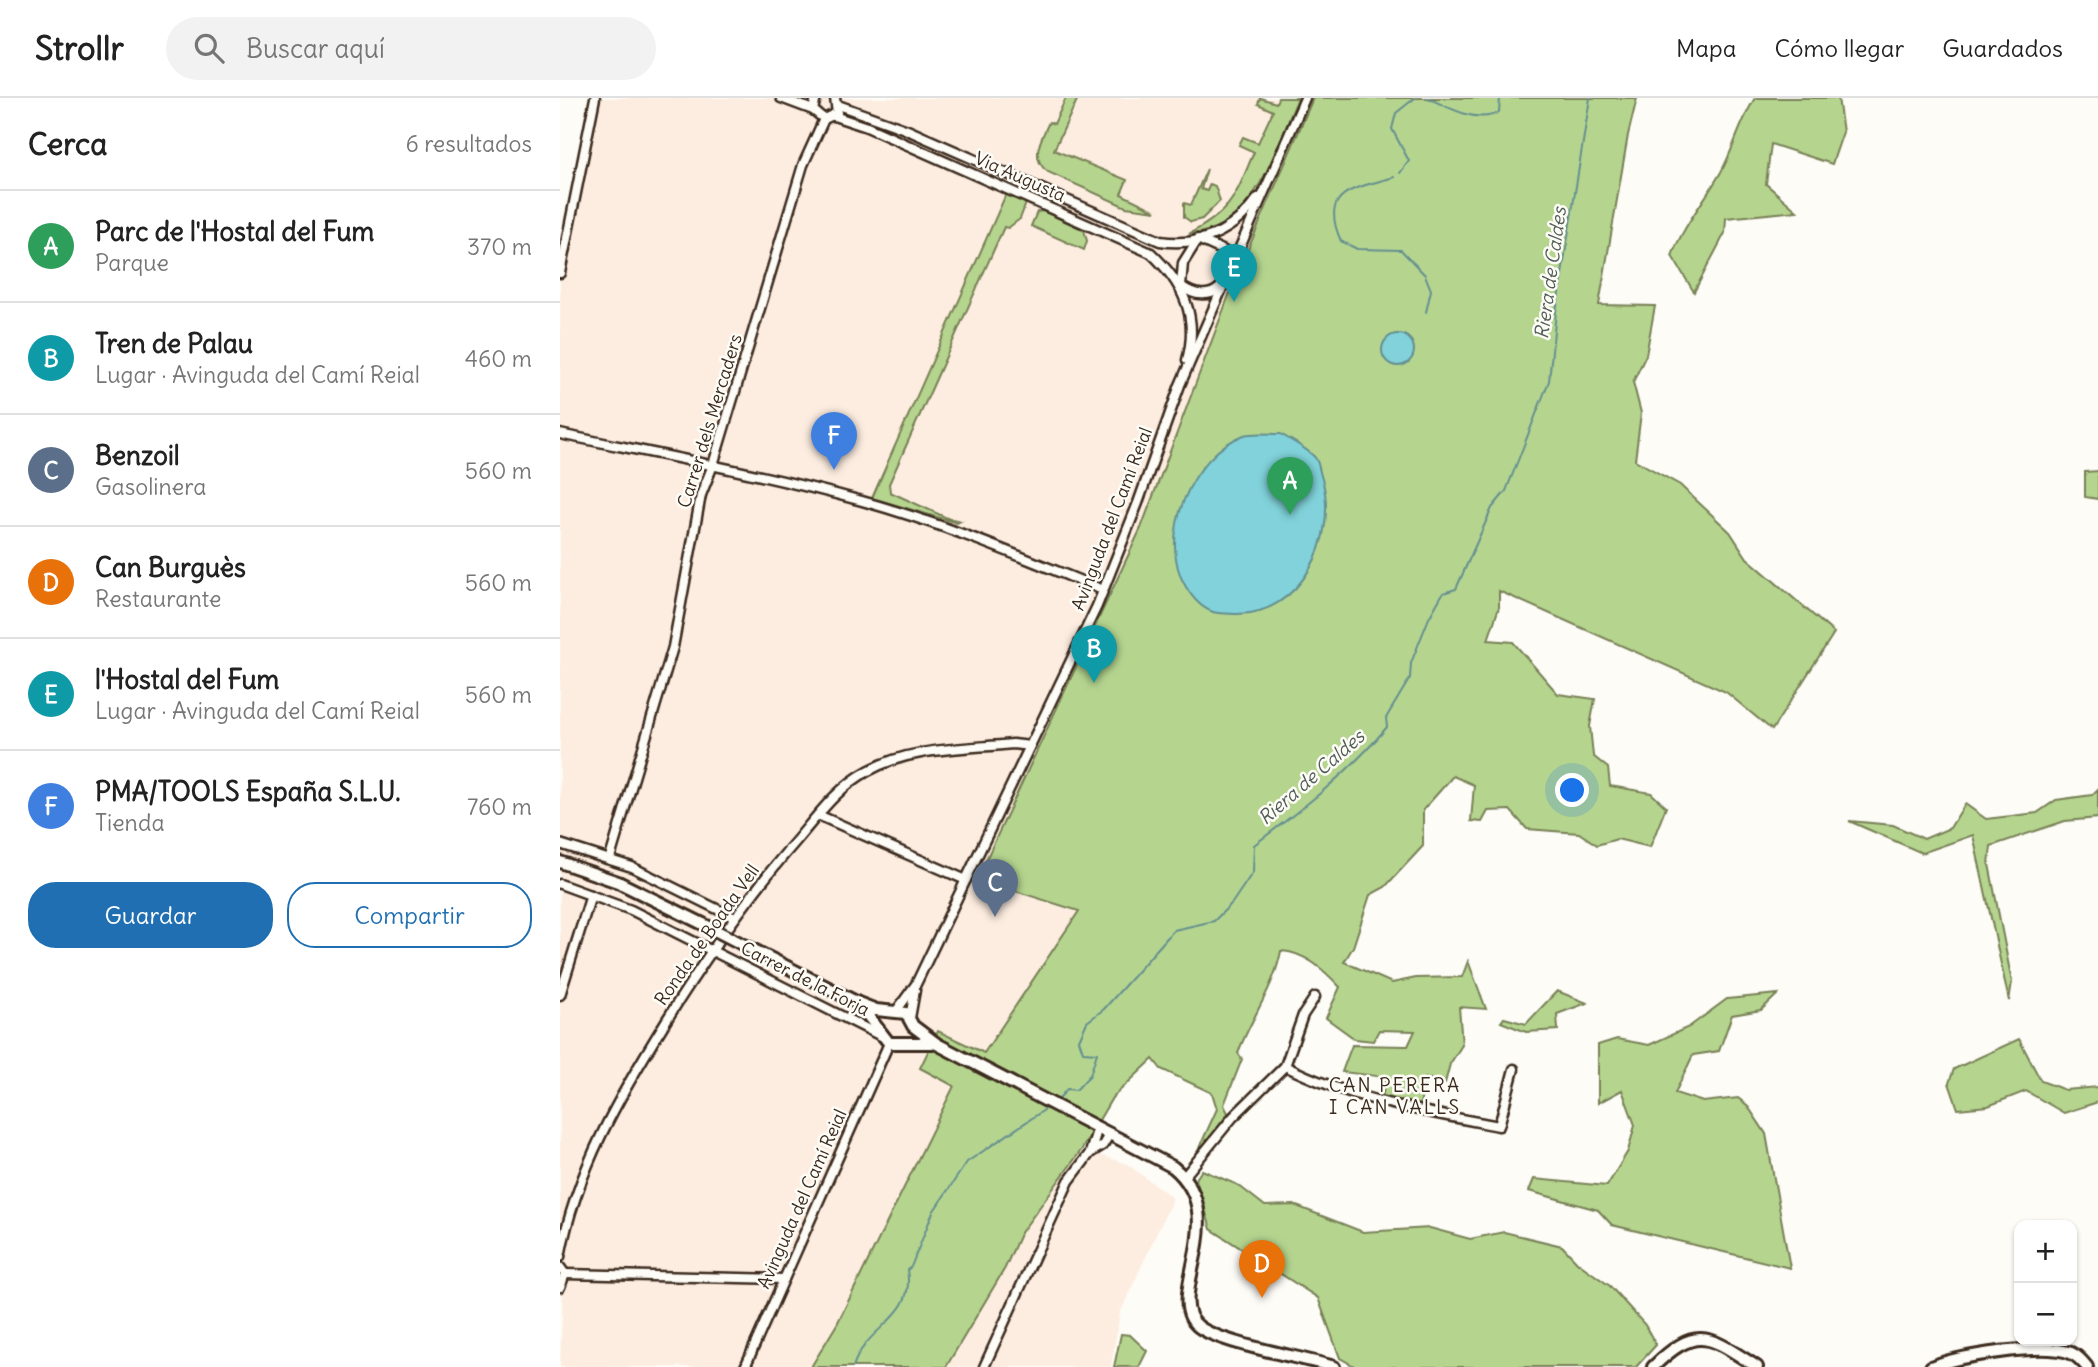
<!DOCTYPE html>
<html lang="es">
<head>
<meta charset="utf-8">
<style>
  :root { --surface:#fff; --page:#f2f2f2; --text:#222; --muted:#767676; --line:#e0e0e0; --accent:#1f6fb2 }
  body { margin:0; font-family:Delius,sans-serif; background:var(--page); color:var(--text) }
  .controls { position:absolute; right:21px; bottom:21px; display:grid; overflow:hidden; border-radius:14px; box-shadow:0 2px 5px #0004 }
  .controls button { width:63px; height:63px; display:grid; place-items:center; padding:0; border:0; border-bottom:2px solid var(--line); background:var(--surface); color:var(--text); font:35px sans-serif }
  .you { position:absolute; left:1013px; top:693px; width:24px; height:24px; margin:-18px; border:5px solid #fff; border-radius:50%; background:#1a73e8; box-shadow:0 0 0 10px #1a73e833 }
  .badge { display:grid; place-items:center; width:46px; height:46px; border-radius:50%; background:var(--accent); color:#fff; font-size:23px; font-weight:700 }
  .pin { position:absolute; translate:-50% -58px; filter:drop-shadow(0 2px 4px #0008) }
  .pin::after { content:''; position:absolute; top:37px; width:24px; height:21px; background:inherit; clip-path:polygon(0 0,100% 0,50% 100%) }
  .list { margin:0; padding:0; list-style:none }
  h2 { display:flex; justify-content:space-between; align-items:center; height:91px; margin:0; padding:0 28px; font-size:30px }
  h2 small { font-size:23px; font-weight:400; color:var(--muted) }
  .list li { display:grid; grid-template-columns:46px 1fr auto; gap:21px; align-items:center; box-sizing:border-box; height:112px; padding:0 28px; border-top:2px solid var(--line) }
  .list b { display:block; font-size:26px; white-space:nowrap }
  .list p { margin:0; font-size:23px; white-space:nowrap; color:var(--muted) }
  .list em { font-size:23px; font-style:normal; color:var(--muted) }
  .actions { display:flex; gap:14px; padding:21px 28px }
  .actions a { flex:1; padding:16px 0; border:2px solid var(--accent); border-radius:28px; text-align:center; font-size:24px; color:var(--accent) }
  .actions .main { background:var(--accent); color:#fff }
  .icon { flex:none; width:38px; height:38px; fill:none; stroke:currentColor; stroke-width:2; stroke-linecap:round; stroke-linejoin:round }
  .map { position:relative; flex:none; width:1538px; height:1269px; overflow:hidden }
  header { display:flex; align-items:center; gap:42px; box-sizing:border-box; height:98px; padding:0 35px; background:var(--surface); border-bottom:2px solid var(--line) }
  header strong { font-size:33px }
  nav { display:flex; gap:38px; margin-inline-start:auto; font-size:24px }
  .search { width:490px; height:63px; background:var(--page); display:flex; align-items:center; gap:18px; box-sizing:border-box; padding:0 24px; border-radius:38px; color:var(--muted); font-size:26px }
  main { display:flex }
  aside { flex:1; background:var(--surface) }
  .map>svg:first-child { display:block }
  .built { fill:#fdede0 }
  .green { fill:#b5d58f; stroke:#788056; stroke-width:2 }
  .water { fill:#81d2da; stroke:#658f8f; stroke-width:2 }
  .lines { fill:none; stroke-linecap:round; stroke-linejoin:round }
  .stream { stroke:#658f8f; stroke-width:2 }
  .minor-casing { stroke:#3b2a1e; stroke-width:13 }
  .secondary-casing { stroke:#3b2a1e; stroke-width:16 }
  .minor { stroke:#fdfcf7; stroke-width:8 }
  .secondary { stroke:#fdfcf7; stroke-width:10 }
  .secondary-bridge-casing { stroke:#3b2a1e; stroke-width:16; stroke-linecap:butt }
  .secondary-bridge { stroke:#fdfcf7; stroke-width:10 }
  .labels { text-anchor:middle; stroke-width:5; stroke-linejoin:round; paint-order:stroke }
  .street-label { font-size:18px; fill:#3b2a1e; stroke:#fdfcf7 }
  .water-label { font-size:19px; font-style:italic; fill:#505c56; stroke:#fdfcf7 }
  .neighbourhood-label { font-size:19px; letter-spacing:2px; fill:#3b2a1e; stroke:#fdfcf7 }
</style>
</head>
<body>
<header>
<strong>Strollr</strong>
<div class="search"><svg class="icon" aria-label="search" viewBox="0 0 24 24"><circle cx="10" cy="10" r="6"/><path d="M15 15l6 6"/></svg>Buscar aquí</div>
<nav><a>Mapa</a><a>Cómo llegar</a><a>Guardados</a></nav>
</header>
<main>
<aside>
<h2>Cerca<small>6 resultados</small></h2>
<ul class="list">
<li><span class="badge" style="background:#2e9e5b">A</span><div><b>Parc de l'Hostal del Fum</b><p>Parque</p></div><em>370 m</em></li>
<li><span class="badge" style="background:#0f9aa8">B</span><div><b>Tren de Palau</b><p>Lugar · Avinguda del Camí Reial</p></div><em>460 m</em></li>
<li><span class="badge" style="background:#5c6f8a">C</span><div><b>Benzoil</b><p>Gasolinera</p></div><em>560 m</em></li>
<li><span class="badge" style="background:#e8710a">D</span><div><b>Can Burguès</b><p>Restaurante</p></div><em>560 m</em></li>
<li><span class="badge" style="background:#0f9aa8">E</span><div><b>l'Hostal del Fum</b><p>Lugar · Avinguda del Camí Reial</p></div><em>560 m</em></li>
<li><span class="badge" style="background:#3f7fe0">F</span><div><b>PMA/TOOLS España S.L.U.</b><p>Tienda</p></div><em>760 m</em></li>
</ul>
<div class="actions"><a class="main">Guardar</a><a>Compartir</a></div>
</aside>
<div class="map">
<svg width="1538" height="1269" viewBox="0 0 1538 1269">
  <rect width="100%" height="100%" fill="#fdfcf7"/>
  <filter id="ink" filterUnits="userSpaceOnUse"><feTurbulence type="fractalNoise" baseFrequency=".0143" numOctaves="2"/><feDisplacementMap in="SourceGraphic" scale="14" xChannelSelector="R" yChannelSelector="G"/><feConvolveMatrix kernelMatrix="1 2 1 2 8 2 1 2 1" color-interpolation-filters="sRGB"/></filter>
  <g filter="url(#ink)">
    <g class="built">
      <polygon points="32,0 753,0 674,184 581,430 417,780 519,812 424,955 378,933 394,987 277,1226 251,1269 0,1269 3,1188 0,1185 0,157"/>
      <polygon points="522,1051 567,1066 613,1100 560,1215 551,1269 386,1269 445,1170 460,1136"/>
    </g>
    <g class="green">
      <path d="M506,0h12l-24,52 73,30 -6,14 35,17 -30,-4 -78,-35c-19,-14 -7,-32 1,-50l5,2z"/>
      <path d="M700,0l16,5 2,-5h20c-23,51 -42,132 -109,136 45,-24 47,-40 65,-82l-15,-7 4,-8 15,6 15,-32 -15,-7z"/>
      <path d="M753,0h324l-9,37 -29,170 56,1 -9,49 -13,27 8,31 -6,47 45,25 50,47 17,26 87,75 -62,97 -46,-38 -227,-101v16l-11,33 25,2 45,52 37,5 -5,27 3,30 15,12 2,18 41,7 15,14 -16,40 -33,-8 -20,6 -18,-12 -52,-4 -17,-19 -22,1 -6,11 -11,-1 3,-36 -21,-9 -30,34v36l-38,41 -15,8 -17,52 -9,15 48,21 24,-5 46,-1 6,-16 18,48 -27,-2 3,38 -12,19 -5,19 -20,-5 -5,27 -38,-7 4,-21 -44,-5 10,-27 56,1 7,-15 -36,-1 -6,11 -18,-2 -29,-21 14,-31c-16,-17 -35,-35 -59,-36 -7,37 -30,67 -43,102l4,6 -18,46 4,8 -22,34 -10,8 21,-46 -5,-16 -51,-24 -8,-10 -41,39 -30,51 -62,85 -15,34 -59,99h-135l26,-43 117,-238 -34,-18 18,-37 46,22 95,-142 -102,-32 164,-351 93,-246z"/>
      <path d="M1195,0h83l5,34 -11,32 -61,-20 -5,40 31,27 -71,7 -1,15 -31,59 -22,-36c11,-30 33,-56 49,-84 13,-24 19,-50 34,-74z"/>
      <polygon points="647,71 641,91 647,93 650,86 655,88 660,103 642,121 631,124 624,119 624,105 631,107"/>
      <polygon points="446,96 466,105 460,121 448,130 444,129 329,386 330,394 387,420 401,423 397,425 312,400"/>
      <polygon points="483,113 524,132 527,143 524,152 471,128 477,114"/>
      <polygon points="1538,373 1538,401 1525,399 1525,374"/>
      <polygon points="1538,691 1538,720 1505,723 1431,748 1429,766 1452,884 1449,903 1413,737 1362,755 1289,723 1333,727 1364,741 1390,730 1405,706 1426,721 1477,715 1496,702 1532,697"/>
      <polygon points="997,893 1027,905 997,916 998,932 966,934 941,924 944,920 966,926"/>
      <polygon points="1218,896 1201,912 1172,917 1159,953 1133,957 1115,995 1143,1004 1178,1000 1187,1007 1206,1036 1230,1170 1052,1127 1038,1112 969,1093 974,1081 1047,1088 1068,1053 1075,1027 1062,992 1038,1005 1038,947 1057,941 1089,947 1129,929 1167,901"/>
      <polygon points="1459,941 1481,983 1505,992 1538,989 1538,1004 1504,1015 1466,993 1428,1008 1398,1011 1389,985 1394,971"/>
      <polygon points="642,1072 678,1087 705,1108 734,1107 803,1134 870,1130 910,1141 944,1134 1002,1148 1018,1165 1050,1188 1085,1227 1096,1247 1076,1269 796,1269 780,1260 758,1200 651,1131 636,1081"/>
      <polygon points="561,1236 570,1237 587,1253 579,1269 554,1269"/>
    </g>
    <g class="water">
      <circle cx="838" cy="252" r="16"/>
      <path d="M721,336c10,7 28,15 35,25 3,5 4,15 6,20 17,58 -21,138 -88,135 -6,-1 -15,0 -21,-2 -12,-4 -21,-15 -27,-25 -30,-49 5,-132 58,-152 10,-3 26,-1 37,-1z"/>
    </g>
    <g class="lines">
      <g class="stream">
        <path d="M868,0c20,9 50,27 71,14l1,-14"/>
        <polyline points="840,75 849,63 832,31 836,15 855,0"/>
        <path d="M834,79c-39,12 -76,13 -53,64l16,8 44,1 24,25 6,15 -5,22"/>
        <path d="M497,1003l10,-12 9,1 14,-15 7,-22 -14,-1 -4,-12 8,-18 17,-13 70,-79 40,-9 18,-18 21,-31 1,-27c48,-36 95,-72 133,-118l-1,-9 24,-40 1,-15 18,-45 14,-25 13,-4 36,-81 14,-17 43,-110 7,-69 34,-214"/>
        <path d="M293,1269c14,-44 63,-47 54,-97l4,-3 22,-55 34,-50 80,-54"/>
      </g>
      <g class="minor-casing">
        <g id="minor">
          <polyline points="221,0 253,12"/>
          <polyline points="256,0 253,12 264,21 277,15 275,0"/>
          <path d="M278,7l67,24 255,112c41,6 74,-10 98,-43"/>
          <path d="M274,18l33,11 284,126c32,30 48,63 36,107"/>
          <path d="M638,141l26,12c14,32 -14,57 -43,35l2,-23z"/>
          <polyline points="0,175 35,0"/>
          <path d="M0,336c101,21 203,40 302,67 83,23 162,57 241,89"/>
          <polyline points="258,717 406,782"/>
          <polyline points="0,746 72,769 173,819"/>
          <polyline points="50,760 113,549 141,397 153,367 243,67 264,21"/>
          <polyline points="0,786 71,812 321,938"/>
          <polyline points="0,897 31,797"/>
          <polyline points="337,912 356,886 537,508 578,405 620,287 745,0"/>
          <polyline points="350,920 355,892"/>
          <path d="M725,968c67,34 140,46 214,60l15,-57"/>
          <polyline points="530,1055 543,1047 550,1035"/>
          <polyline points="624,1079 673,1019 725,968 743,917 755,899"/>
          <path d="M0,1159c16,-87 60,-162 106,-236 40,-64 81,-124 130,-180 22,-26 42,-54 72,-70 42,-24 97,-22 145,-27l17,2"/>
          <polyline points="0,1169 5,1176 0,1189"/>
          <polyline points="5,1176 224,1181"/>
          <polyline points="185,1269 329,945"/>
          <polyline points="424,1269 509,1083 530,1055 538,1029"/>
        </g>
      </g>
      <g class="secondary-casing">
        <g id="secondary">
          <polyline points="0,764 58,784 143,826"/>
          <path d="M182,846l116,59 18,7 30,3 7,13 24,18 236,123c62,51 -12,132 26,160 23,17 103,30 135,40"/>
          <polyline points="302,910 329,945 372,945"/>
          <path d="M1093,1269c45,-44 57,-30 104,0"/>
          <path d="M1371,1269c27,-11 113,-25 140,-14 7,3 11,8 16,14"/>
        </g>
      </g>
      <use href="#minor" class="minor"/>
      <use href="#secondary" class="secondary"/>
      <g class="secondary-bridge-casing">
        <polyline id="secondary-bridge" points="143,826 182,846"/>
      </g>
      <use href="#secondary-bridge" class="secondary-bridge"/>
    </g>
  </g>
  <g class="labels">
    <g class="street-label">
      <text transform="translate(460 79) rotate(24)" y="6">Via Augusta</text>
      <text transform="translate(150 323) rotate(-73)" y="6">Carrer dels Mercaders</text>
      <text transform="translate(552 421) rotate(-69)" y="6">Avinguda del Camí Reial</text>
      <text transform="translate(147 837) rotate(-55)" y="6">Ronda de Boada Vell</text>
      <text transform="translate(245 881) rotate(27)" y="6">Carrer de la Forja</text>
      <text transform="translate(242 1101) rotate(-66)" y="6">Avinguda del Camí Reial</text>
    </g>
    <g class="water-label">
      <text transform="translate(990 175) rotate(-82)" y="7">Riera de Caldes</text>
      <text transform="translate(751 679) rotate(-41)" y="7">Riera de Caldes</text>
    </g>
    <g class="neighbourhood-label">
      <text x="835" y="994">CAN PERERA<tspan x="835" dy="22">I CAN VALLS</tspan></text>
    </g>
  </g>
</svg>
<div class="controls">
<button>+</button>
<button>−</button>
</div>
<div class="you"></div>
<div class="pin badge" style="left:730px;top:417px;background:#2e9e5b">A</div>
<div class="pin badge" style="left:534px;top:585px;background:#0f9aa8">B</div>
<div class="pin badge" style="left:435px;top:819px;background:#5c6f8a">C</div>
<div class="pin badge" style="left:702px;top:1200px;background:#e8710a">D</div>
<div class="pin badge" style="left:674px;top:204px;background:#0f9aa8">E</div>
<div class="pin badge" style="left:274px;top:372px;background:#3f7fe0">F</div>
</div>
</main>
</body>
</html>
